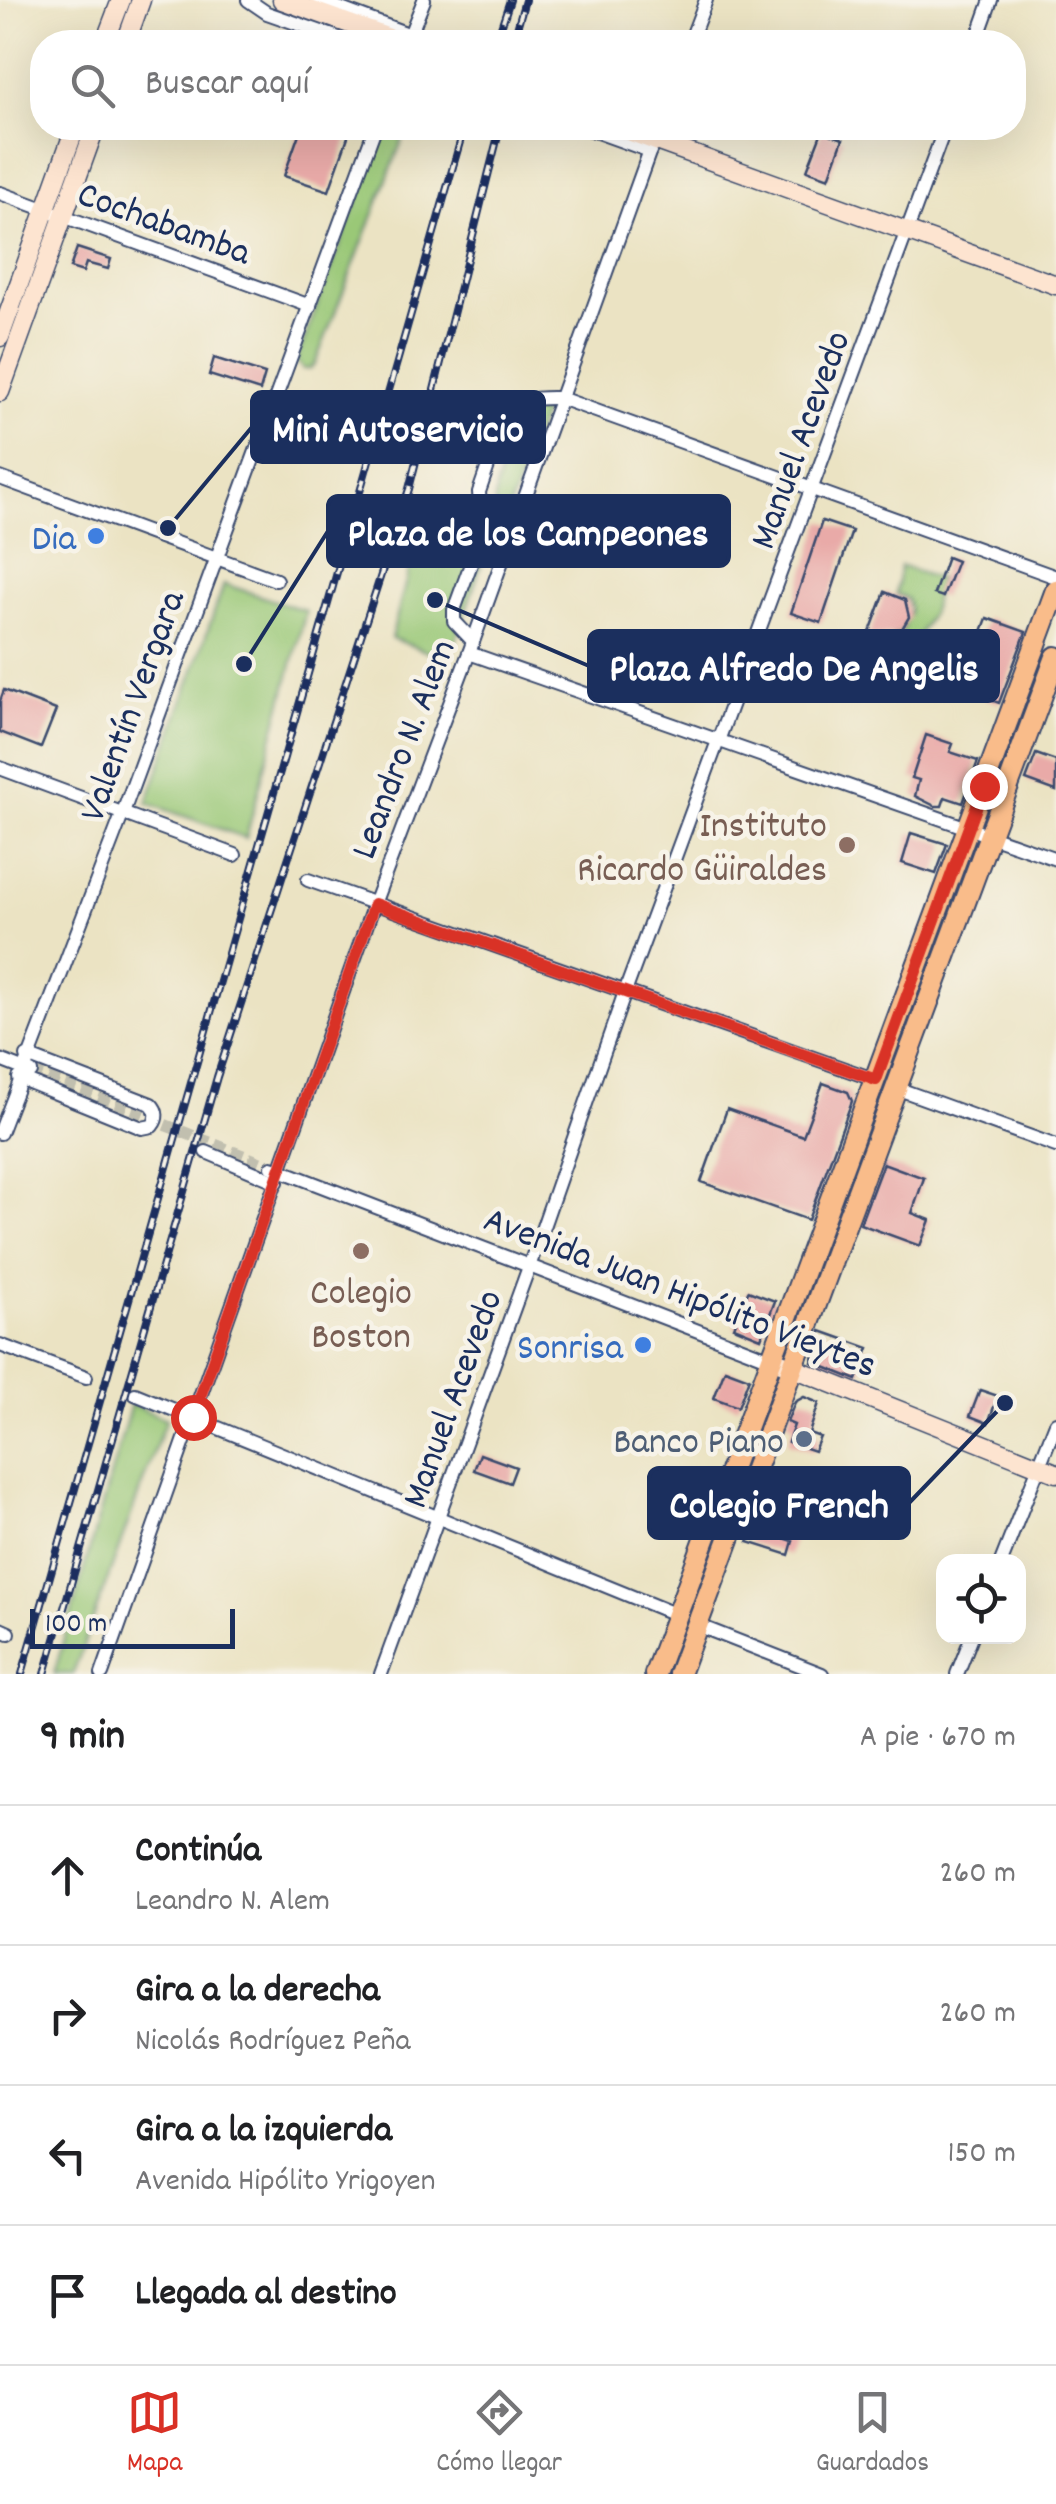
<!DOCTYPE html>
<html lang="es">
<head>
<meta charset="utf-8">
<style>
  :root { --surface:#fff; --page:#f6f6f6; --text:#202124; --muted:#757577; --line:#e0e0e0; --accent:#d93025 }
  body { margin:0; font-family:Dekko,sans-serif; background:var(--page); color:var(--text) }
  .controls { position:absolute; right:30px; bottom:30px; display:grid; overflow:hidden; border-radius:20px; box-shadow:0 10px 40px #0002 }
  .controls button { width:90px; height:90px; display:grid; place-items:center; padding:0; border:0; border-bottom:2px solid var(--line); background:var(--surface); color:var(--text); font:50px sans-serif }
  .scale { position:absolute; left:30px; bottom:25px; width:205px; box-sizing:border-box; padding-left:10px; border:5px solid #1b2f5e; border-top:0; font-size:28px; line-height:35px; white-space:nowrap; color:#1b2f5e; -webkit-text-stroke:8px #f7f3e8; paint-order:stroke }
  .stop { position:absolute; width:30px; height:30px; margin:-22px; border:8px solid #d93025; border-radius:50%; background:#fff }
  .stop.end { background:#d93025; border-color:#fff; box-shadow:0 2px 10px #0008 }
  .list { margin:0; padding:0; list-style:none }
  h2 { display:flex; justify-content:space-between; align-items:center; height:130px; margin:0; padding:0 40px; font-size:42px }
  h2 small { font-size:32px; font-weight:400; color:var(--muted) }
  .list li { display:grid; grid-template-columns:65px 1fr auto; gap:30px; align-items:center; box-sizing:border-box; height:140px; padding:0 40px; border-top:2px solid var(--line) }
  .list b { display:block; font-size:38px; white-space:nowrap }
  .list p { margin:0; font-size:32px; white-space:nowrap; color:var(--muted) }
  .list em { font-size:32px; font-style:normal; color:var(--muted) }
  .icon { flex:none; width:55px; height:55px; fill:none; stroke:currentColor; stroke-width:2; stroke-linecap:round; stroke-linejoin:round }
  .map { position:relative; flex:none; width:1056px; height:1674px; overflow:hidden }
  .search { position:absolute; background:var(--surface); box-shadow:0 10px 40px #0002; left:30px; right:30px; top:30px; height:110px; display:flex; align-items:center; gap:25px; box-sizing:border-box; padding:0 35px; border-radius:40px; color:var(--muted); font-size:38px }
  .sheet { height:690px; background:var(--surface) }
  nav { display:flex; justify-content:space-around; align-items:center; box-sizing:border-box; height:140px; border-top:2px solid var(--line); background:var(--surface); font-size:28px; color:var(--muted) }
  nav a { display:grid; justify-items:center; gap:5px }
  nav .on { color:var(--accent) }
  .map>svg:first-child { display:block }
  .green { fill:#9ac877; stroke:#5a7c6a; stroke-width:2.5 }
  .building { fill:#e9aaa8 }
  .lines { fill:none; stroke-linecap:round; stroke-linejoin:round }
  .street-tunnel { stroke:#c1bfaf; stroke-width:12; stroke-dasharray:12 6; stroke-linecap:butt }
  .street-casing { stroke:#3a4a6d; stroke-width:16 }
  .secondary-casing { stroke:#3a4a6d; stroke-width:21 }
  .primary-casing { stroke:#3a4a6d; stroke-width:24 }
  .street { stroke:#fff; stroke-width:12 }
  .secondary { stroke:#fde4d0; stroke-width:18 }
  .primary { stroke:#f9bc8a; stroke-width:20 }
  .rail-casing { stroke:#1b2f5e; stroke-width:8 }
  .rail { stroke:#f7f3e8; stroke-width:4; stroke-dasharray:11; stroke-linecap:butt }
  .route { stroke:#d93025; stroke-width:12 }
  .shop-dot { fill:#3f7fe0; stroke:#f7f3e8; stroke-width:4 }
  .education-dot { fill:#8d6e63; stroke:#f7f3e8; stroke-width:4 }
  .service-dot { fill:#5c6f8a; stroke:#f7f3e8; stroke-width:4 }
  .labels { text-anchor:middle; stroke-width:9; stroke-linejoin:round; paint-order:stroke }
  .street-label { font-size:38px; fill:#1b2f5e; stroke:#f7f3e8 }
  .shop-label { font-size:38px; fill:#366cbe; stroke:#f7f3e8; text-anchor:end }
  .education-label { font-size:38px; fill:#785e54; stroke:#f7f3e8; text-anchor:end }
  .service-label { font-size:38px; fill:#4e5e75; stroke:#f7f3e8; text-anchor:end }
  .leader { fill:none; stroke:#1b2f5e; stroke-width:4 }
  .callout-dot { fill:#1b2f5e; stroke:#f7f3e8; stroke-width:4 }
  .callout { fill:#1b2f5e; stroke:#1b2f5e; stroke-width:4 }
  .callout-label { font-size:40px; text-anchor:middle; font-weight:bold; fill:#fff }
</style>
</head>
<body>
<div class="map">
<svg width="1056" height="1674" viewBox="0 0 1056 1674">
  <rect width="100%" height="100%" fill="#f7f3e8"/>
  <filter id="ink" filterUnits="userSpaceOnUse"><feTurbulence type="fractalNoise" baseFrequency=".01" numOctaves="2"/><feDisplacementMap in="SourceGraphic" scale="20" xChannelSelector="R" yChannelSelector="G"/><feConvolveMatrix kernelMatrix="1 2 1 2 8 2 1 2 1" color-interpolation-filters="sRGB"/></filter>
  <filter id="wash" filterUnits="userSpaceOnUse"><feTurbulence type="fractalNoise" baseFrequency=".0048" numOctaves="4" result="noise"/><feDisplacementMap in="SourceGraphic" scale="40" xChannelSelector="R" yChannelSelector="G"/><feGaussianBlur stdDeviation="2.25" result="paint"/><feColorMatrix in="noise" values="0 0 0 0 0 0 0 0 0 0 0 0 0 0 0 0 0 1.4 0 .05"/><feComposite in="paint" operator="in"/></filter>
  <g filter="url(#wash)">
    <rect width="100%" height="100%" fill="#ebe3c3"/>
    <g class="green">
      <polygon points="385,128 407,128 315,364 310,369 303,369 296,361"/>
      <path d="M545,408l-40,112h-9c-7,-36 14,-80 36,-108z"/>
      <polygon points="436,521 477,533 483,560 449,660 391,638 412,558 424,561"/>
      <polygon points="900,566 939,579 931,613 913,644 894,635 903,631 910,610 907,599 896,594"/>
      <polygon points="224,584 306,611 246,838 147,803"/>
      <polygon points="131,1404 166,1419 73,1674 54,1674"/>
    </g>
    <g id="blocks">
      <g class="building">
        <polygon points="301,128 351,128 329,191 284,176"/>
        <polygon points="822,131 843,139 829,178 807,170"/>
        <polygon points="77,248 111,259 108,269 86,263 83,272 70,268"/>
        <polygon points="214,358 265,374 260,391 209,375"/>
        <polygon points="822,521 852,531 821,623 791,613"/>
        <polygon points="947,557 957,561 943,597 934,594"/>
        <polygon points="885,592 905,600 909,617 899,634 868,637"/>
        <polygon points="987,618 1026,632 999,703 916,673 930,634 975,650"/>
        <polygon points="4,690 56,710 41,748 0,732 0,701"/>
        <polygon points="926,735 953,744 950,752 978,761 963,803 945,797 942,806 935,806 915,796 919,780 912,778"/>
        <polygon points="1036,754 1056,761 1056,791 1026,780"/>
        <polygon points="911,833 947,844 936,874 902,863"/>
        <polygon points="823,1083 848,1092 852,1101 808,1220 701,1182 727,1109 803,1136"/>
        <polygon points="883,1163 924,1178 912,1213 930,1220 920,1246 860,1224"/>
        <polygon points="748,1291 775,1301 761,1338 734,1327"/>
        <polygon points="821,1331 869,1348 857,1380 812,1362"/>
        <polygon points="725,1369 749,1378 738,1407 714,1398"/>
        <polygon points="980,1390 998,1396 988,1423 970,1416"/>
        <polygon points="804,1397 819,1403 809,1433 820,1437 814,1451 788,1442 794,1425 787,1422 795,1402"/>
        <polygon points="480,1454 516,1467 510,1483 474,1470"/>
        <polygon points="753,1528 793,1541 789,1555 748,1542"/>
      </g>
    </g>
  </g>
  <g filter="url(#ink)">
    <use href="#blocks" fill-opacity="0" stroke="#3a4a6d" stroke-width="2.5"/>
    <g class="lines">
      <polyline class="street-tunnel" points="31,1072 272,1167"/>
      <g class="street-casing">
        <g id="street">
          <polyline points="248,0 267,13 350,42"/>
          <polyline points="317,0 411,35"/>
          <polyline points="408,40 424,0"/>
          <polyline points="690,42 706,0"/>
          <polyline points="976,42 991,0"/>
          <polyline points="586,128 650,151"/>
          <polyline points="0,193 310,306"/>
          <polyline points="0,478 276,580"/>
          <path d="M473,641l-19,-20v-11l28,-76 -3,-42 26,-75c14,-21 32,-19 55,-19l496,179"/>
          <polyline points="469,653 1056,859"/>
          <polyline points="0,768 235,855"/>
          <polyline points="308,880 876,1080"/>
          <polyline points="0,1060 31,1072"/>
          <path d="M19,1078l123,50 10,-2c6,-7 6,-15 -1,-22l-124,-48"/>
          <polyline points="896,1088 1056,1146"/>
          <polyline points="0,1133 122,815 375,128"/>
          <polyline points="206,1152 277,1182"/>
          <polyline points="272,1167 771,1359"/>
          <polyline points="0,1345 86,1377"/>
          <polyline points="135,1394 677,1615"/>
          <polyline points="1001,1562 1056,1423"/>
          <polyline points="697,1625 822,1674"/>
          <polyline points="0,1629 9,1633"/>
          <polyline points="102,1674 374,904 469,653 658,128"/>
          <polyline points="381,1674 530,1264 625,992 945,128"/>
          <polyline points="957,1674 972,1636"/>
        </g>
      </g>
      <g class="secondary-casing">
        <g id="secondary">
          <polyline points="282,0 392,39"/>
          <polyline points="105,42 121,0"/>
          <polyline points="126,42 141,0"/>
          <polyline points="620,128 1056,285"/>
          <polyline points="0,337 75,128"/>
          <polyline points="0,392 95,128"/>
          <polyline points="771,1359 1056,1473"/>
        </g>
      </g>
      <g class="primary-casing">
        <g id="primary">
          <polyline points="655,1674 1056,590"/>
          <polyline points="679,1674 1056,657"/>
        </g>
      </g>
      <use href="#street" class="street"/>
      <use href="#secondary" class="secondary"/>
      <use href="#primary" class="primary"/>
      <g class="rail-casing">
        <g id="rail">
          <polyline points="496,42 510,0"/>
          <polyline points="513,42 525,0"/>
          <polyline points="22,1674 464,128"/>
          <polyline points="45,1674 217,1077 409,489 500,128"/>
        </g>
      </g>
      <use href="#rail" class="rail"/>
    </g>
  </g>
  <g class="lines" filter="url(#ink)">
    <polyline class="route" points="193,1417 374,904 876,1080 984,786"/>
  </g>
  <g class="shop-dot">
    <circle cx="96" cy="536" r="10"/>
    <circle cx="643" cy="1345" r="10"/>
  </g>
  <g class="education-dot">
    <circle cx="847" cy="845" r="10"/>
    <circle cx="361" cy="1251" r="10"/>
  </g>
  <circle class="service-dot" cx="804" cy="1439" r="10"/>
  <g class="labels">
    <g class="street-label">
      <text transform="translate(165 221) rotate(20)" y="13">Cochabamba</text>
      <text transform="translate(798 439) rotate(-70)" y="13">Manuel Acevedo</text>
      <text transform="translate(130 705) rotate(-70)" y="13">Valentín Vergara</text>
      <text transform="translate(401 748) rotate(-69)" y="13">Leandro N. Alem</text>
      <text transform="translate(681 1290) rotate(21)" y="13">Avenida Juan Hipólito Vieytes</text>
      <text transform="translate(450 1398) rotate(-70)" y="13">Manuel Acevedo</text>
    </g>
    <g class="shop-label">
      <text x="76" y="549">Dia</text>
      <text x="623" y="1358">Sonrisa</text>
    </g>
    <g class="education-label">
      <text x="827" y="836">Instituto<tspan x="827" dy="44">Ricardo Güiraldes</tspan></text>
      <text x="361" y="1303" text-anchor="middle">Colegio<tspan x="361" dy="44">Boston</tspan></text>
    </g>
    <g class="service-label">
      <text x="784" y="1452">Banco Piano</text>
    </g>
  </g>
  <path class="leader" d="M168 528L252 427M244 664L328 531M435 600L589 666M1005 1403L909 1503"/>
  <g class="callout-dot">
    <circle cx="168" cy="528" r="10"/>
    <circle cx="244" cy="664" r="10"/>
    <circle cx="435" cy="600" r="10"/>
    <circle cx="1005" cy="1403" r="10"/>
  </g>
  <g class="callout">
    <rect x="252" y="392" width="292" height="70" rx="10"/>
    <rect x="328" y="496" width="401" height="70" rx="10"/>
    <rect x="589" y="631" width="409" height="70" rx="10"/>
    <rect x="649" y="1468" width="260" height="70" rx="10"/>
  </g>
  <g class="callout-label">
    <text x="398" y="441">Mini Autoservicio</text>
    <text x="528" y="545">Plaza de los Campeones</text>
    <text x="794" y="680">Plaza Alfredo De Angelis</text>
    <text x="779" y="1517">Colegio French</text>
  </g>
</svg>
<div class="controls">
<button><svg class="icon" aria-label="locate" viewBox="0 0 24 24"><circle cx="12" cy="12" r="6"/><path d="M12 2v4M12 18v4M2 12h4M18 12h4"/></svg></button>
</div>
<div class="scale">100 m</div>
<div class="stop" style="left:193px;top:1417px"></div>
<div class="stop end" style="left:984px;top:786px"></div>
<div class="search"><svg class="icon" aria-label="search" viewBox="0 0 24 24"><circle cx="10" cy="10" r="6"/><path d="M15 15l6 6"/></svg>Buscar aquí</div>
</div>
<section class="sheet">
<h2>9 min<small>A pie · 670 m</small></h2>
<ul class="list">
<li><svg class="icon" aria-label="ahead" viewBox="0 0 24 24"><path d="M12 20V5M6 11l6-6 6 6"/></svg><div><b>Continúa</b><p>Leandro N. Alem</p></div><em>260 m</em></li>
<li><svg class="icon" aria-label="right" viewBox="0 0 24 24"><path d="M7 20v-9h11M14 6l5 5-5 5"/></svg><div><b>Gira a la derecha</b><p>Nicolás Rodríguez Peña</p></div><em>260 m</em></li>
<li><svg class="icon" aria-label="left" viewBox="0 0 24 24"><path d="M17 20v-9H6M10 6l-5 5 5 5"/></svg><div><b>Gira a la izquierda</b><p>Avenida Hipólito Yrigoyen</p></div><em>150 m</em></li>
<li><svg class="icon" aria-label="arrive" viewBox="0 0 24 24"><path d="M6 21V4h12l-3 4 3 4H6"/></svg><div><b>Llegada al destino</b></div></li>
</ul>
</section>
<nav>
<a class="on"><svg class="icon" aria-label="map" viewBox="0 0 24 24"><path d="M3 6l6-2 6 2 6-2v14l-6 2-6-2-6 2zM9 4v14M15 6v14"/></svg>Mapa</a>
<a><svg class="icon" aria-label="directions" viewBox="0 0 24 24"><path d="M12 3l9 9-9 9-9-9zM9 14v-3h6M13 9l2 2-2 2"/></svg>Cómo llegar</a>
<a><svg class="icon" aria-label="saved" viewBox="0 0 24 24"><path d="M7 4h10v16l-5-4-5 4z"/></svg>Guardados</a>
</nav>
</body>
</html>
